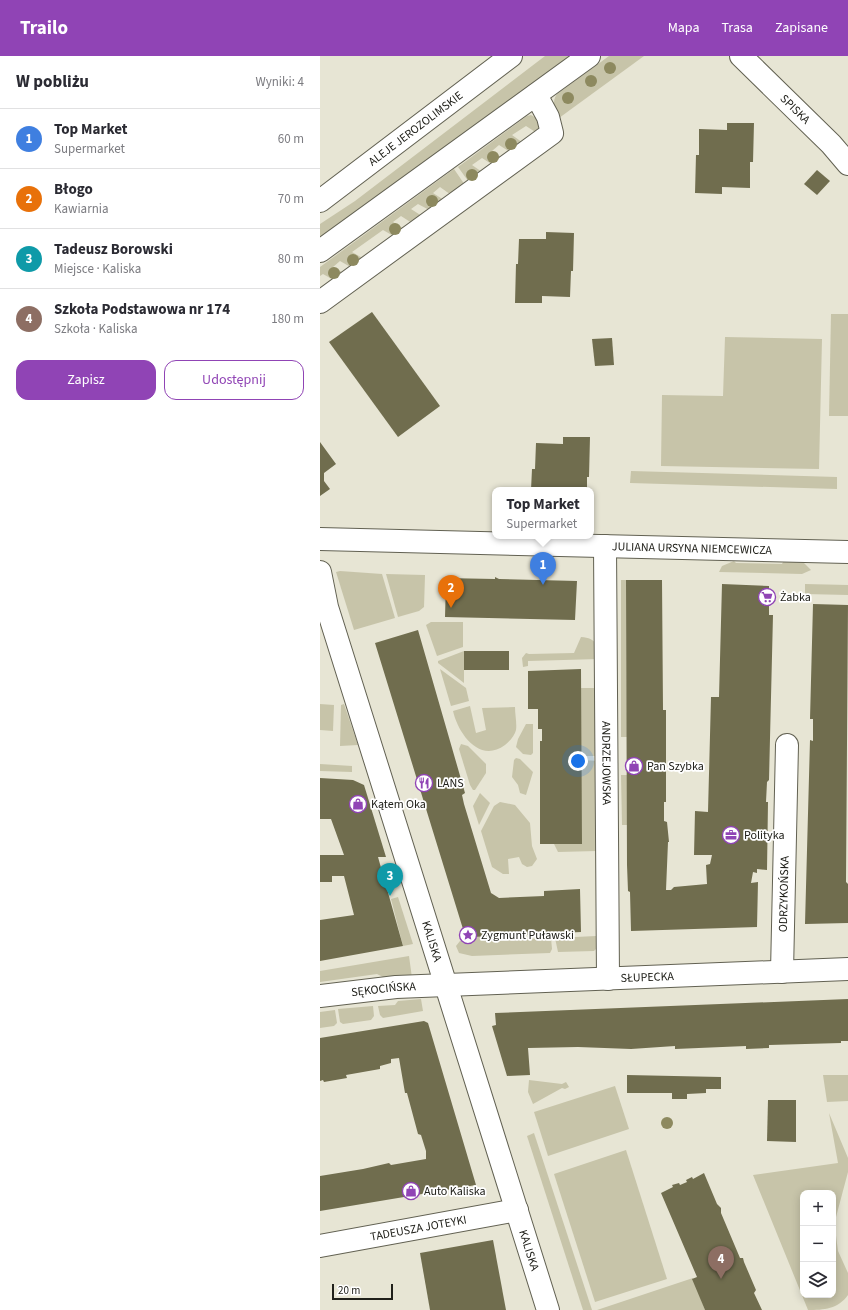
<!DOCTYPE html>
<html lang="pl">
<head>
<meta charset="utf-8">
<style>
  :root { --surface:#fff; --page:#f7f7f7; --text:#2b2b33; --muted:#7c7c81; --line:#e1e1e2; --accent:#9044b5 }
  body { margin:0; font-family:"Source Sans 3",sans-serif; background:var(--page); color:var(--text) }
  .controls { position:absolute; right:12px; bottom:12px; display:grid; overflow:hidden; border-radius:8px; box-shadow:0 2px 10px #0003 }
  .controls button { width:36px; height:36px; display:grid; place-items:center; padding:0; border:0; border-bottom:1px solid var(--line); background:var(--surface); color:var(--text); font:20px sans-serif }
  .scale { position:absolute; left:12px; bottom:10px; width:61px; box-sizing:border-box; padding-left:4px; border:2px solid #20201a; border-top:0; font-size:11px; line-height:14px; white-space:nowrap; color:#20201a; -webkit-text-stroke:3px #fff; paint-order:stroke }
  .you { position:absolute; left:258px; top:705px; width:14px; height:14px; margin:-10px; border:3px solid #fff; border-radius:50%; background:#1a73e8; box-shadow:0 0 0 6px #1a73e833 }
  .badge { display:grid; place-items:center; width:26px; height:26px; border-radius:50%; background:var(--accent); color:#fff; font-size:13px; font-weight:700 }
  .pin { position:absolute; translate:-50% -33px; filter:drop-shadow(0 1px 2px #0008) }
  .pin::after { content:''; position:absolute; top:21px; width:14px; height:12px; background:inherit; clip-path:polygon(0 0,100% 0,50% 100%) }
  .popup { position:absolute; left:172px; top:431px; width:102px; height:52px; box-sizing:border-box; display:grid; place-content:center; border-radius:8px; background:var(--surface); filter:drop-shadow(0 1px 3px #0005); font-size:13px; white-space:nowrap; color:var(--muted) }
  .popup b { font-size:15px; color:var(--text) }
  .popup::after { content:''; position:absolute; left:50%; top:100%; margin-left:-8px; border:8px solid transparent; border-top-color:var(--surface) }
  .list { margin:0; padding:0; list-style:none }
  h2 { display:flex; justify-content:space-between; align-items:center; height:52px; margin:0; padding:0 16px; font-size:17px }
  h2 small { font-size:13px; font-weight:400; color:var(--muted) }
  .list li { display:grid; grid-template-columns:26px 1fr auto; gap:12px; align-items:center; box-sizing:border-box; height:60px; padding:0 16px; border-top:1px solid var(--line) }
  .list b { display:block; font-size:15px; white-space:nowrap }
  .list p { margin:0; font-size:13px; white-space:nowrap; color:var(--muted) }
  .list em { font-size:13px; font-style:normal; color:var(--muted) }
  .actions { display:flex; gap:8px; padding:12px 16px }
  .actions a { flex:1; padding:9px 0; border:1px solid var(--accent); border-radius:12px; text-align:center; font-size:14px; color:var(--accent) }
  .actions .main { background:var(--accent); color:#fff }
  .icon { flex:none; width:22px; height:22px; fill:none; stroke:currentColor; stroke-width:2; stroke-linecap:round; stroke-linejoin:round }
  .map { position:relative; flex:none; width:528px; height:1254px; overflow:hidden }
  header { display:flex; align-items:center; gap:24px; box-sizing:border-box; height:56px; padding:0 20px; background:var(--accent); color:#fff }
  header strong { font-size:19px }
  nav { display:flex; gap:22px; margin-inline-start:auto; font-size:14px }
  main { display:flex }
  aside { flex:1; background:var(--surface) }
  .map>svg:first-child { display:block }
  .green { fill:#c7c4a9; fill-rule:evenodd }
  .building { fill:#706d4e }
  .lines { fill:none; stroke-linecap:round; stroke-linejoin:round }
  .minor-casing { stroke:#626152; stroke-width:24 }
  .major-casing { stroke:#626152; stroke-width:24 }
  .minor { stroke:#fff; stroke-width:22 }
  .major { stroke:#fff; stroke-width:22 }
  .tree { fill:#8d895f }
  .labels { text-anchor:middle; stroke-width:3.5; stroke-linejoin:round; paint-order:stroke }
  .street-label { font-size:12px; fill:#20201a; stroke:#fff }
  .poi-label { font-size:12px; fill:#20201a; stroke:#fff; text-anchor:start }
</style>
</head>
<body>
<header>
<strong>Trailo</strong>
<nav><a>Mapa</a><a>Trasa</a><a>Zapisane</a></nav>
</header>
<main>
<aside>
<h2>W pobliżu<small>Wyniki: 4</small></h2>
<ul class="list">
<li><span class="badge" style="background:#3f7fe0">1</span><div><b>Top Market</b><p>Supermarket</p></div><em>60 m</em></li>
<li><span class="badge" style="background:#e8710a">2</span><div><b>Błogo</b><p>Kawiarnia</p></div><em>70 m</em></li>
<li><span class="badge" style="background:#0f9aa8">3</span><div><b>Tadeusz Borowski</b><p>Miejsce · Kaliska</p></div><em>80 m</em></li>
<li><span class="badge" style="background:#8d6e63">4</span><div><b>Szkoła Podstawowa nr 174</b><p>Szkoła · Kaliska</p></div><em>180 m</em></li>
</ul>
<div class="actions"><a class="main">Zapisz</a><a>Udostępnij</a></div>
</aside>
<div class="map">
<svg width="528" height="1254" viewBox="0 0 528 1254">
  <rect width="100%" height="100%" fill="#e7e5d4"/>
  <g class="green">
    <polygon points="225,0 252,0 0,184 0,168 35,145"/>
    <path d="M289,0h35l-85,62c-4,-8 -8,-16 -2,-24z"/>
    <polygon points="211,59 220,64 220,79 206,70 192,79 206,89 193,98 179,89 172,95 185,104 176,111 162,102 152,109 165,118 151,129 138,111 207,60"/>
    <polygon points="134,113 147,132 134,141 120,131 113,137 127,146 113,156 98,148 91,153 105,162 95,169 81,160 73,166 87,175 77,182 63,174 32,196 46,204 34,213 20,205 13,211 27,219 17,226 3,218 0,220 0,211"/>
    <polygon points="511,258 528,258 528,360 509,360"/>
    <polygon points="405,281 502,283 499,413 341,410 342,339 403,340"/>
    <polygon points="311,415 517,421 517,433 310,427"/>
    <polygon points="414,505 416,507 462,508 463,506 483,506 491,514 482,518 399,516 402,510"/>
    <polygon points="20,515 62,518 75,562 34,574 16,516"/>
    <polygon points="66,518 105,519 104,551 99,555 78,561"/>
    <polygon points="301,524 306,524 307,681 301,681"/>
    <polygon points="485,528 528,529 528,539 485,538"/>
    <polygon points="111,566 143,566 143,591 117,600 106,569"/>
    <path d="M261,581c16,1 17,9 18,22l-71,2v5l-5,1 -1,-9 4,-5 3,1 45,-1z"/>
    <polygon points="144,595 144,627 118,607 118,605"/>
    <polygon points="120,613 146,632 149,645 131,650"/>
    <polygon points="261,632 279,632 280,700 260,700"/>
    <polygon points="0,648 14,649 13,675 0,674"/>
    <polygon points="24,648 38,689 20,690 21,649"/>
    <path d="M150,650l6,27 10,-3 -4,-22 33,-1c0,8 2,16 1,23 -1,5 -6,11 -11,15 -26,19 -47,-12 -52,-34z"/>
    <polygon points="206,668 213,668 213,697 211,699 203,698 196,691 198,683"/>
    <polygon points="141,688 148,690 166,708 166,717 155,734 153,734 150,729 139,693"/>
    <polygon points="196,702 200,703 213,716 206,739 200,737 198,729 192,721 194,704"/>
    <polygon points="260,704 280,705 277,795 238,796 234,788 262,788"/>
    <polygon points="0,708 32,710 32,716 0,715"/>
    <polygon points="301,719 307,719 307,769 302,769"/>
    <polygon points="160,737 170,747 159,769 153,750"/>
    <polygon points="180,746 195,749 210,767 212,790 217,803 212,810 207,811 202,808 199,801 188,803 189,818 183,818 172,811 161,775 174,750"/>
    <polygon points="78,841 93,888 83,890 71,843"/>
    <polygon points="206,879 206,883 231,882 232,893 230,897 152,900 139,897 136,890 140,885 152,884 153,881"/>
    <polygon points="276,880 277,892 274,895 238,896 235,882"/>
    <polygon points="89,900 92,922 71,925 57,918 0,926 0,915"/>
    <polygon points="101,943 103,955 63,962 60,959 58,950 75,949 78,945"/>
    <polygon points="53,950 54,960 51,964 23,968 20,966 18,953"/>
    <polygon points="15,954 17,967 14,970 0,972 0,956"/>
    <polygon points="503,1019 528,1019 528,1045 507,1046"/>
    <polygon points="209,1024 242,1028 246,1026 249,1031 245,1033 242,1032 213,1048 208,1036"/>
    <polygon points="295,1030 309,1073 228,1100 214,1056"/>
    <path d="M509,1057l19,45v14l-12,45 -1,11 3,23 10,22v22c-10,14 -24,15 -40,15l-55,-135 85,-12zM483,1137h30v102h-30z"/>
    <polygon points="214,1077 272,1254 263,1254 207,1080"/>
    <polygon points="306,1094 347,1223 275,1246 234,1118"/>
    <polygon points="373,1222 385,1254 277,1254"/>
  </g>
  <g class="building">
    <polygon points="407,67 434,67 433,106 430,106 430,132 402,131 402,138 375,137 376,99 379,99 379,73 407,74"/>
    <polygon points="497,114 510,125 497,139 484,128"/>
    <polygon points="226,176 254,177 253,215 251,215 250,241 222,240 222,247 195,247 196,208 198,208 199,183 226,183"/>
    <polygon points="52,256 120,350 78,381 9,286"/>
    <polygon points="292,282 294,309 275,310 272,283"/>
    <polygon points="243,381 270,381 269,421 267,421 267,434 211,434 212,413 215,413 216,387 243,388"/>
    <polygon points="0,386 16,408 4,417 4,425 10,433 0,440"/>
    <polygon points="175,521 179,523 257,525 255,564 125,561 126,526 124,526 124,522 175,523"/>
    <polygon points="306,524 342,524 343,654 346,654 346,746 344,746 344,765 347,766 349,786 348,786 346,834 351,834 354,831 387,828 386,809 390,808 392,799 374,799 375,755 388,756 391,641 399,641 402,528 449,530 449,559 453,559 449,724 447,726 446,746 448,746 447,814 437,813 437,817 433,816 431,827 438,826 437,871 311,875 310,836 308,835 307,809"/>
    <polygon points="493,548 528,549 526,826 528,828 528,867 485,868 490,684 493,685 493,663 490,663"/>
    <polygon points="98,574 145,737 142,739 144,748 171,837 179,842 224,840 224,835 260,833 261,876 153,881 148,880 143,873 55,587"/>
    <rect x="144" y="595" width="45" height="19"/>
    <polygon points="261,613 262,788 220,788 220,685 222,685 222,673 218,673 218,653 208,653 208,615"/>
    <polygon points="0,722 33,724 44,729 66,801 58,801 83,890 0,905 0,864 34,859 24,820 12,820 12,826 0,826 0,799 24,799 11,763 0,763"/>
    <polygon points="528,943 528,985 521,985 521,987 449,989 449,992 426,993 426,990 355,993 355,990 311,993 258,991 208,992 210,1019 187,1020 172,970 176,969 175,957"/>
    <polygon points="104,965 108,967 156,1129 0,1155 0,1120 43,1113 69,1107 71,1109 106,1103 106,1095 101,1079 98,1078 87,1037 85,1037 79,1002 71,1003 71,1007 60,1010 60,1013 26,1019 27,1022 4,1026 3,1024 0,1025 0,982"/>
    <polygon points="307,1019 401,1021 401,1033 386,1033 386,1037 367,1038 367,1043 352,1043 352,1037 307,1037"/>
    <polygon points="448,1044 476,1044 476,1086 447,1085"/>
    <polygon points="384,1117 397,1148 401,1152 401,1157 420,1202 423,1202 424,1206 436,1234 434,1237 442,1254 385,1254 372,1223 377,1221 341,1137 353,1131 352,1129 359,1127 360,1129 367,1126 366,1124 372,1121 373,1123"/>
    <polygon points="173,1184 186,1254 110,1254 100,1197"/>
  </g>
  <g class="lines">
    <g class="minor-casing">
      <g id="minor">
        <path id="s1" d="M421,0l90,88 17,20"/>
        <polyline points="0,195 269,0"/>
        <polyline points="0,246 232,77 228,61 216,39"/>
        <path id="s2" d="M285,490l3,433"/>
        <path id="s3" d="M0,516l7,35 221,703"/>
        <path id="s4" d="M462,916l5,-227"/>
        <path id="s5" d="M0,940l76,-9 452,-18"/>
        <path id="s6" d="M0,1190l197,-36"/>
      </g>
    </g>
    <g class="major-casing">
      <g id="major">
        <path id="s7" d="M0,145l191,-145"/>
        <path id="s8" d="M0,483l528,13"/>
      </g>
    </g>
    <use href="#minor" class="minor"/>
    <use href="#major" class="major"/>
  </g>
  <g class="tree">
    <circle cx="290" cy="12" r="6"/>
    <circle cx="271" cy="25" r="6"/>
    <circle cx="248" cy="42" r="6"/>
    <circle cx="191" cy="88" r="6"/>
    <circle cx="173" cy="101" r="6"/>
    <circle cx="152" cy="119" r="6"/>
    <circle cx="112" cy="145" r="6"/>
    <circle cx="75" cy="173" r="6"/>
    <circle cx="33" cy="204" r="6"/>
    <circle cx="14" cy="217" r="6"/>
    <circle cx="347" cy="1067" r="6"/>
  </g>
  <defs>
    <g id="supermarket-ring" transform="scale(0.9)"><circle r="9.5" fill="#fff" stroke="#9044b5" stroke-width="1.5"/><path d="M-6-5.5h2.5l.6 2H6L4.5 2H-2.5L-4.4-4H-6ZM-1.5 3.2a1.3 1.3 0 1 0 .1 0ZM3 3.2a1.3 1.3 0 1 0 .1 0Z" fill="#9044b5"/></g>
    <g id="shop-ring" transform="scale(0.9)"><circle r="9.5" fill="#fff" stroke="#9044b5" stroke-width="1.5"/><path d="M-5-2.5h2.3a2.7 3.5 0 0 1 5.4 0H5L5.5 6h-11ZM-1.5-2.5h3a1.5 2.3 0 0 0-3 0Z" fill="#9044b5"/></g>
    <g id="restaurant-ring" transform="scale(0.9)"><circle r="9.5" fill="#fff" stroke="#9044b5" stroke-width="1.5"/><path d="M-5-6h1v4h1v-4h1v4h1v-4h1v5L-1.5 .5V6h-2V.5L-5-1ZM5-6V6H3V1.5H1.5Q1.5-4 5-6Z" fill="#9044b5"/></g>
    <g id="office-ring" transform="scale(0.9)"><circle r="9.5" fill="#fff" stroke="#9044b5" stroke-width="1.5"/><path d="M-6-3h4V-5.5h4V-3h4V5H-6ZM-1-4.5V-3h2v-1.5ZM-6 0V1H6V0Z" fill="#9044b5"/></g>
    <g id="sight-ring" transform="scale(0.9)"><circle r="9.5" fill="#fff" stroke="#9044b5" stroke-width="1.5"/><path d="M0-6L1.8-2.2L6-1.7L2.9 1.2L3.7 5.4L0 3.3L-3.7 5.4L-2.9 1.2L-6-1.7L-1.8-2.2Z" fill="#9044b5"/></g>
  </defs>
  <g fill-rule="evenodd">
    <use href="#supermarket-ring" x="447" y="541"/>
    <use href="#shop-ring" x="314" y="710"/>
    <use href="#restaurant-ring" x="104" y="727"/>
    <use href="#shop-ring" x="38" y="748"/>
    <use href="#office-ring" x="411" y="779"/>
    <use href="#sight-ring" x="148" y="879"/>
    <use href="#shop-ring" x="91" y="1135"/>
  </g>
  <g class="labels">
    <g class="street-label">
      <text dy="4" stroke="none"><textPath href="#s1" startOffset="76">SPISKA</textPath></text>
      <text dy="4" stroke="none"><textPath href="#s7" startOffset="120">ALEJE JEROZOLIMSKIE</textPath></text>
      <text dy="4" stroke="none"><textPath href="#s8" startOffset="372">JULIANA URSYNA NIEMCEWICZA</textPath></text>
      <text dy="4" stroke="none"><textPath href="#s2" startOffset="217">ANDRZEJOWSKA</textPath></text>
      <text dy="4" stroke="none"><textPath href="#s4" startOffset="78">ODRZYKOŃSKA</textPath></text>
      <text dy="4" stroke="none"><textPath href="#s3" startOffset="386">KALISKA</textPath></text>
      <text dy="4" stroke="none"><textPath href="#s5" startOffset="328">SŁUPECKA</textPath></text>
      <text dy="4" stroke="none"><textPath href="#s5" startOffset="64">SĘKOCIŃSKA</textPath></text>
      <text dy="4" stroke="none"><textPath href="#s6" startOffset="100">TADEUSZA JOTEYKI</textPath></text>
      <text dy="4" stroke="none"><textPath href="#s3" startOffset="710">KALISKA</textPath></text>
    </g>
    <g class="poi-label">
      <text x="460" y="545">Żabka</text>
      <text x="327" y="714">Pan Szybka</text>
      <text x="117" y="731">LANS</text>
      <text x="51" y="752">Kątem Oka</text>
      <text x="424" y="783">Polityka</text>
      <text x="161" y="883">Zygmunt Puławski</text>
      <text x="104" y="1139">Auto Kaliska</text>
    </g>
  </g>
</svg>
<div class="controls">
<button>+</button>
<button>−</button>
<button><svg class="icon" aria-label="layers" viewBox="0 0 24 24"><path d="M12 4l9 5-9 5-9-5zM3 14l9 5 9-5"/></svg></button>
</div>
<div class="scale">20 m</div>
<div class="you"></div>
<div class="pin badge" style="left:223px;top:529px;background:#3f7fe0">1</div>
<div class="popup"><b>Top Market</b>Supermarket</div>
<div class="pin badge" style="left:131px;top:552px;background:#e8710a">2</div>
<div class="pin badge" style="left:70px;top:840px;background:#0f9aa8">3</div>
<div class="pin badge" style="left:401px;top:1223px;background:#8d6e63">4</div>
</div>
</main>
</body>
</html>
